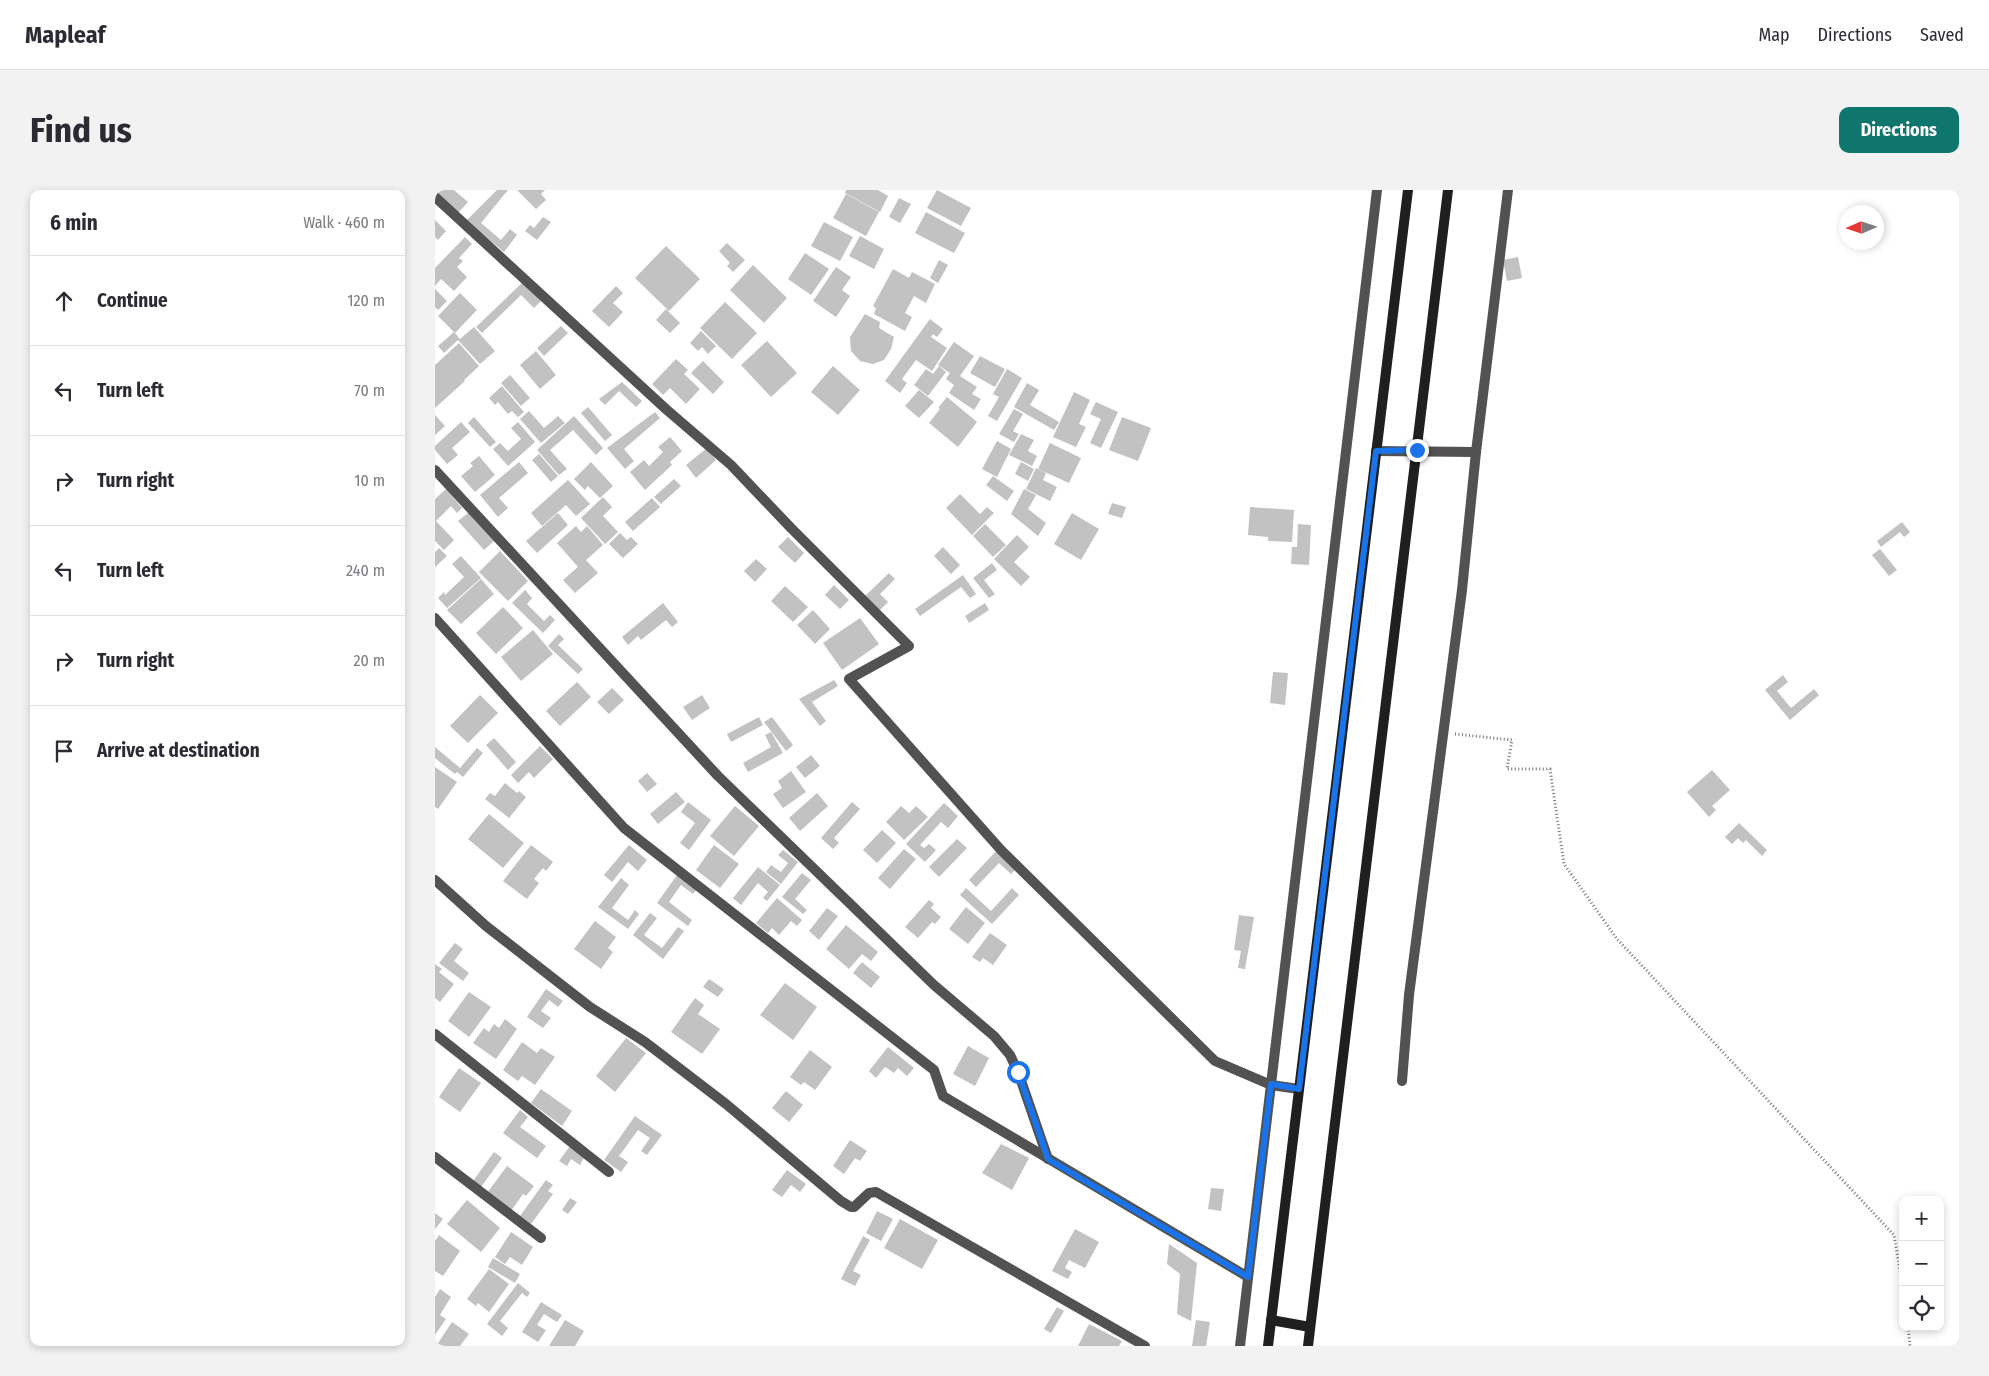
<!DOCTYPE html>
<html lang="en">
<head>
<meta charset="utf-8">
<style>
  :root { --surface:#fff; --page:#f2f2f3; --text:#2b2b33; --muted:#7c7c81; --line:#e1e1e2; --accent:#0f766e }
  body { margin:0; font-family:"Fira Sans Condensed",sans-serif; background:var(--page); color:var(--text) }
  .controls { position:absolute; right:15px; bottom:15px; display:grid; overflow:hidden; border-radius:10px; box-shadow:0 2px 8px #0003 }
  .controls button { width:45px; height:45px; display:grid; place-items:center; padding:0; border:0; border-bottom:1px solid var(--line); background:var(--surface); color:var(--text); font:25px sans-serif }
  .compass { position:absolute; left:1404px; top:15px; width:45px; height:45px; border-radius:50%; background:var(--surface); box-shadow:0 2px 8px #0003; rotate:267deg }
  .stop { position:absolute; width:15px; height:15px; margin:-11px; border:4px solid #1a73e8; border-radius:50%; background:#fff }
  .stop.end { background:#1a73e8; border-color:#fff; box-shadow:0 1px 5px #0008 }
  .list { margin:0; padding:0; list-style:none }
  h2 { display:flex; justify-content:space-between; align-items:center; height:65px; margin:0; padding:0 20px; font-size:21px }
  h2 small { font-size:16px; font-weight:400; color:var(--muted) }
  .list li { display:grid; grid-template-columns:32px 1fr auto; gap:15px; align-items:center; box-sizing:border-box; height:90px; padding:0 20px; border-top:1px solid var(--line) }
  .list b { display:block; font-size:19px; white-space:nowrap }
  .list em { font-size:16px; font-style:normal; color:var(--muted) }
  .icon { flex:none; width:28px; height:28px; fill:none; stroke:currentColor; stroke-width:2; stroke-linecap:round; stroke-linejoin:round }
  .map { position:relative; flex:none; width:1524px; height:1156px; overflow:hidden; border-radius:10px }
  header { display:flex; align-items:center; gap:30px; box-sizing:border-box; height:70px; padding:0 25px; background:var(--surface); border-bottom:1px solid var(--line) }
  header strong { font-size:24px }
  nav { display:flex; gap:28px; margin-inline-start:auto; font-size:18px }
  .intro { display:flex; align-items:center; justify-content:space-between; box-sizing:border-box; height:120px; padding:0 30px }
  h1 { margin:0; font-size:35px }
  .button { padding:12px 22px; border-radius:10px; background:var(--accent); color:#fff; font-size:18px; font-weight:700 }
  main { display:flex; gap:30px; padding:0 30px }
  aside { flex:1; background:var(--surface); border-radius:10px; box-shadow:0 2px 8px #0003 }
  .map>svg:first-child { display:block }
  .building { fill:#c2c2c2 }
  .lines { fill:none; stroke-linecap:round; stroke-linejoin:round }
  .path { stroke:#747474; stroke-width:3; stroke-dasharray:1 2.5; stroke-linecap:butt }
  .street { stroke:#525252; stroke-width:10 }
  .secondary { stroke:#1f1f1f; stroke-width:10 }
  .route { stroke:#1a73e8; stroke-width:6 }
</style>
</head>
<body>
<header>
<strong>Mapleaf</strong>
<nav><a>Map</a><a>Directions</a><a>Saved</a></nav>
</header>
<div class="intro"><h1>Find us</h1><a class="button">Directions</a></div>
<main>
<aside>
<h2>6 min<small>Walk · 460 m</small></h2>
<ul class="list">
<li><svg class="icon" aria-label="ahead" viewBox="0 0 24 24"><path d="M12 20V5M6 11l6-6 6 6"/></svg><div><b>Continue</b></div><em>120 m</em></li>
<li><svg class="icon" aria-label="left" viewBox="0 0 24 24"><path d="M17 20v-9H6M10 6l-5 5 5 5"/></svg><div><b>Turn left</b></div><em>70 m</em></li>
<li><svg class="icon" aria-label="right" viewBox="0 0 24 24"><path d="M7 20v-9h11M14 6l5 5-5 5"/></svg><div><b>Turn right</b></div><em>10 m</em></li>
<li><svg class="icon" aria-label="left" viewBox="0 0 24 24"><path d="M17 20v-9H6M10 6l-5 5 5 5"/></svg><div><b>Turn left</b></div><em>240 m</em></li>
<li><svg class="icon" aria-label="right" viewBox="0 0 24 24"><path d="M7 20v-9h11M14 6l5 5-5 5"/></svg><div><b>Turn right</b></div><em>20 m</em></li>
<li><svg class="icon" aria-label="arrive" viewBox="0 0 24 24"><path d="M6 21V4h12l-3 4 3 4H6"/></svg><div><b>Arrive at destination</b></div></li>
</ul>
</aside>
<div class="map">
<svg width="1524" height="1156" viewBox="0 0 1524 1156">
  <rect width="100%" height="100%" fill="#fff"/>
  <g class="building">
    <polygon points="0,0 19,0 33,12 22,24 0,4"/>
    <polygon points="62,0 73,0 46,33 66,50 75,39 82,45 69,62 31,31"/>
    <polygon points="82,0 110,0 106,4 111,10 101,19"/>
    <polygon points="411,0 443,0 453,6 445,22 410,3"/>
    <polygon points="502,0 536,18 526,36 492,18"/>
    <polygon points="411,4 444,22 431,46 398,28"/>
    <polygon points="464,8 476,14 465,33 454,27"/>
    <polygon points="491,22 530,43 519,63 480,43"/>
    <polygon points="108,27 116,32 102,50 90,41 95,35 99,38"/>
    <polygon points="0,30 11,41 3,50 0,47"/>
    <polygon points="389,32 418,47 405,71 376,56"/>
    <polygon points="425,46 449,59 439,79 414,66"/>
    <polygon points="30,47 37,54 24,68 28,71 22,77 32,87 19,101 6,89 0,96 0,78"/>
    <polygon points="292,53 310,70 298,82 292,76 295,73 284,61"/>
    <polygon points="231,56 265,89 234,121 200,88"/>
    <polygon points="370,63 394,79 376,105 353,89"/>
    <polygon points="1083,67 1087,88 1072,91 1068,70"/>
    <polygon points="504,70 513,75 503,93 495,88"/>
    <polygon points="318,75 352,108 329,133 295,100"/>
    <polygon points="401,77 416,87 407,100 415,106 401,127 378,111"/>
    <polygon points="458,79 474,88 477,82 500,94 491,113 479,106 470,123 477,127 470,141 439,124 441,118 438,116"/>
    <polygon points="88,92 106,111 99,118 86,105 47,143 41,137"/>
    <polygon points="181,96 188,103 178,113 188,122 174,137 157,121"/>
    <polygon points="0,99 12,111 3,120 0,117"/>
    <polygon points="25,103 42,120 20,143 3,126"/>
    <polygon points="290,112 322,143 297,169 265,138"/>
    <polygon points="231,119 245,133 235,143 221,130"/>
    <polygon points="430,124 445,132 444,138 459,147 456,159 449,170 438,174 425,171 416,161 415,147"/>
    <polygon points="495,129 508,139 502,147 498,144 496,147 512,158 497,181 481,170 467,189 472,193 465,203 450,191"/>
    <polygon points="126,136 133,143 109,166 102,158"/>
    <polygon points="39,137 60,161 45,174 23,150 9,163 3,156 19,142 25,149"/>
    <polygon points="266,141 281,156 273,164 267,157 263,161 255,153"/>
    <polygon points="332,151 362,183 336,207 306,175"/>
    <polygon points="519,152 539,166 525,186 542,197 537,204 546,209 539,220 514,203 519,195 511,189 515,183 503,175"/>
    <polygon points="24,153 44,176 29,190 30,191 0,218 0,175"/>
    <polygon points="101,161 121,185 105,199 85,175"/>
    <polygon points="545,166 570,179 560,197 535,183"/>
    <polygon points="241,169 253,180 249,184 265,199 251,214 235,198 228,205 217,194"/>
    <polygon points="268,171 289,192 278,204 256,183"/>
    <polygon points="398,176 425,200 403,225 376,202"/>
    <polygon points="504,176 511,182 493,206 479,195 491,179 498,184"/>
    <polygon points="572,179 587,188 562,231 553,226 564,207 558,204"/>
    <polygon points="75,185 95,208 86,216 66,193"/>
    <polygon points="187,192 207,211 201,217 184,201 170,215 164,209"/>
    <polygon points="592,193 604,200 595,215 624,232 619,240 579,217"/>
    <polygon points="67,196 89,222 83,227 77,221 73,224 63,212 60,215 54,208"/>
    <polygon points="484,200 499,212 484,228 470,216"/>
    <polygon points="639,202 655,210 644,234 651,237 641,257 618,247"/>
    <polygon points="512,207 542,232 523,257 494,233 505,219 503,218"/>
    <polygon points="661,212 683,222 666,258 655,253 666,229 655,224"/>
    <polygon points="153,217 177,245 170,251 146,223"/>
    <polygon points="579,219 588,224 578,241 584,244 579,252 564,244"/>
    <polygon points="94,221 109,238 123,226 130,233 106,253 85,229"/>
    <polygon points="220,222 225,228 189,259 199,271 190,279 172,258"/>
    <polygon points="0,225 10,236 0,245"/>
    <polygon points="139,226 168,258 161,265 138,240 115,260 132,279 124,285 102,260"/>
    <polygon points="39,227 61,252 55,257 33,233"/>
    <polygon points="687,227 716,238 703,271 674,260"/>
    <polygon points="26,232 35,242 17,258 23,265 12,274 0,260 0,256"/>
    <polygon points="83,232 100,252 73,276 58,259 65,253 73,261 86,249 76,238"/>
    <polygon points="586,244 599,250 593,261 602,266 597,276 574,265"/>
    <polygon points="235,247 247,261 235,272 237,275 210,300 195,282 209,270 214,276 228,262 223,257"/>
    <polygon points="562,251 576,259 562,287 547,279"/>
    <polygon points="615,253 646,268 634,293 603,279"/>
    <polygon points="272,258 281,270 261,288 251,275"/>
    <polygon points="104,264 123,286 116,292 97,270"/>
    <polygon points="44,266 60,285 40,302 26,286 38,276 35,273"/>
    <polygon points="84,272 93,283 64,308 73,318 63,327 45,305"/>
    <polygon points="156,272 178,296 165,308 153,296 150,300 139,289"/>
    <polygon points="586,272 599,279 593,291 580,284"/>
    <polygon points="601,278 611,283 608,290 622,297 615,311 591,299"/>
    <polygon points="558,286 579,301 572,311 551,295"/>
    <polygon points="239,289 246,296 226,314 219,307"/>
    <polygon points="133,290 155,314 141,326 131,315 107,336 96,323"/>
    <polygon points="11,299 27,318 22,323 16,316 1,331 19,350 9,360 0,351 0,309"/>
    <polygon points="589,299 601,305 593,319 611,333 603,346 576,324"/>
    <polygon points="525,304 545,324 552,317 559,323 537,345 511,318"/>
    <polygon points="168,307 177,317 168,326 183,342 170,354 146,328"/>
    <polygon points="217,308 225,317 198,341 190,332"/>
    <polygon points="677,313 691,317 687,328 673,324"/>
    <polygon points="815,317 859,320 857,352 833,351 833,347 813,345"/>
    <polygon points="33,323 59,351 49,360 23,331"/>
    <polygon points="123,323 133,335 102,363 91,351"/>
    <polygon points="637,323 664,339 646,370 619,354"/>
    <polygon points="1467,332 1475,342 1469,347 1465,342 1446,357 1442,351"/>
    <polygon points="550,334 571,355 558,367 538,346"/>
    <polygon points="863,334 876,335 874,375 856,374 857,357 862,357"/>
    <polygon points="141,336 146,342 152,336 168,355 151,370 163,383 140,403 128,390 143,377 122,353"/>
    <polygon points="185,343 192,350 196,347 203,354 188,368 174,354"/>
    <polygon points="582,345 594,357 579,372 595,387 586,396 559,369"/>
    <polygon points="353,347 369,363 360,373 343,357"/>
    <polygon points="508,357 525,375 516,384 499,366"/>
    <polygon points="4,358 12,366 0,377 0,362"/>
    <polygon points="1445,359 1462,380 1454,386 1437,365"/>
    <polygon points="65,361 93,391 73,411 44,382"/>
    <polygon points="26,366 46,388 12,418 3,408 9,402 10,405 29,387 17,374"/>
    <polygon points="321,369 332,379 320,392 309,381"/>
    <polygon points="557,373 562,380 549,390 560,404 554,408 538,388"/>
    <polygon points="454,383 460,389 445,404 453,412 444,421 430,406"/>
    <polygon points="528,385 541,404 535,408 526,397 485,426 480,419"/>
    <polygon points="46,389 59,404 26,434 12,420"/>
    <polygon points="399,395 414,410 405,419 390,405"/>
    <polygon points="350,396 373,417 358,432 336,411"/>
    <polygon points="90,400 97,408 92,414 109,431 115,425 120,430 108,443 77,413"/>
    <polygon points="228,413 243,432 237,437 231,430 206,450 203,446 193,455 187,447"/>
    <polygon points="550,413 554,420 534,433 530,426"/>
    <polygon points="68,417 88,438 61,464 41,443"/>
    <polygon points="378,420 395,439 380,454 362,435"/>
    <polygon points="425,428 444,454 407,480 388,453"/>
    <polygon points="98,440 118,464 86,491 66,467"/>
    <polygon points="124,444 129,449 123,455 148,479 143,484 113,456"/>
    <polygon points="838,482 853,483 850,515 835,513"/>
    <polygon points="1348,485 1353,492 1342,501 1356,518 1379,499 1384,505 1355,530 1330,500"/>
    <polygon points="399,490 403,496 377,512 391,531 385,536 364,509"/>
    <polygon points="142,492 156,507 125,536 111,521"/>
    <polygon points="177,498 189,510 174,524 162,512"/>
    <polygon points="45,505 63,523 33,553 15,536"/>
    <polygon points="267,505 275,518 257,530 248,517"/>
    <polygon points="324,527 328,535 296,552 292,544"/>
    <polygon points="337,527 358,555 351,561 329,532"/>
    <polygon points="336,542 348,563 313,582 308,573 336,557 330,545"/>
    <polygon points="59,548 81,572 73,580 51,555"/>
    <polygon points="105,556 118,569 99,588 94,582 83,593 76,585"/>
    <polygon points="0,557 25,578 42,558 48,563 28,587 22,582 20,584 0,568"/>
    <polygon points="376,565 385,576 370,588 361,577"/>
    <polygon points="0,577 22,592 3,619 0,617"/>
    <polygon points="1277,580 1295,600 1277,616 1281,620 1274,627 1252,602"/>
    <polygon points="356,581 371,602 348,618 338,604 347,598 343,591"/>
    <polygon points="212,583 222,594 212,602 203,591"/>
    <polygon points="70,593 82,603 84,601 91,607 74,628 50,609 55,603 60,606"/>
    <polygon points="241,602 250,612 223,634 215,624"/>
    <polygon points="382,603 393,616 365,641 354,628"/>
    <polygon points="253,612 276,630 254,660 245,653 260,633 246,622"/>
    <polygon points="417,612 425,619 399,648 404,653 398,659 386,648"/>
    <polygon points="509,613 523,626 513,638 506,632 485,655 489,658 494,654 501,660 490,672 471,654"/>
    <polygon points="300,616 324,636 299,666 275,646"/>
    <polygon points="466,616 474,623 481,616 493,627 469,650 451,632"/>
    <polygon points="54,624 89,653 68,678 33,649"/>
    <polygon points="1304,633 1332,660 1327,666 1311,650 1308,653 1303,648 1297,654 1290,647"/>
    <polygon points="447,640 461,653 442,673 428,660"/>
    <polygon points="522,649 532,658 504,687 494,677"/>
    <polygon points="96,655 118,672 111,681 108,678 99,689 104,693 92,709 68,691"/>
    <polygon points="194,655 212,670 203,681 193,672 177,692 169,685"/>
    <polygon points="279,655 304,674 285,698 261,680"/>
    <polygon points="469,659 481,669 455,699 443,688"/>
    <polygon points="563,659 582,678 576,684 564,673 541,697 534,690"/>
    <polygon points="348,660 363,672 346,694 331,682 336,675 346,682 353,673 343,665"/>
    <polygon points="323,677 345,695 332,711 328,708 333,702 323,693 306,715 298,708"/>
    <polygon points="367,683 376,690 360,709 372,720 368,724 347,707"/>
    <polygon points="242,685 262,699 258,704 246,695 234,712 257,730 253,736 222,713"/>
    <polygon points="186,688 194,695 177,718 193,730 200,720 204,724 193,739 163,717"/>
    <polygon points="531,698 556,721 577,698 584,705 557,734 525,705"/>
    <polygon points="342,708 367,730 362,736 356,731 344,745 337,738 333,743 321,733"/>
    <polygon points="494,710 499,714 496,718 506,727 500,734 497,732 483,748 470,737"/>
    <polygon points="531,717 550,733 533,754 514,739"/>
    <polygon points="392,718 403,726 384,750 374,741"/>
    <polygon points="215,723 222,728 209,745 227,758 243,737 249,741 228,769 198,745"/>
    <polygon points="804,725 819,727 810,779 803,778 806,761 799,760"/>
    <polygon points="160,731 181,747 173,758 178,762 166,779 139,759"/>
    <polygon points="411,735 443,762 436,771 427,764 414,779 391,759"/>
    <polygon points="555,743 572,755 558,775 548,768 545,772 537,767"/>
    <polygon points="20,753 28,759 19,771 34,783 28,791 4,773"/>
    <polygon points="427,772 445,787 436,798 418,783"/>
    <polygon points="0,774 7,779 4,782 19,794 5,812 0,808"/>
    <polygon points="274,789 289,799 283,807 268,797"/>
    <polygon points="350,793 382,817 358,850 325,825"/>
    <polygon points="111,799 128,811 123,817 114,810 106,821 116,828 108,838 92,827"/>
    <polygon points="34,802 56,817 34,847 13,831"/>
    <polygon points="260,808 269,815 263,824 285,839 267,864 236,842"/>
    <polygon points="70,829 82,839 61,869 38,853 49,838 54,842 59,834 64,838"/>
    <polygon points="191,848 211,863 180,902 161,886"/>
    <polygon points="87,852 102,863 106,858 120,867 100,895 87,886 83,891 68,880"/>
    <polygon points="533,856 554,868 540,896 518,884"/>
    <polygon points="453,857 479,878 472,886 463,878 459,883 450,877 441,888 434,881"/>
    <polygon points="375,860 397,877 380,900 369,892 366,895 355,887"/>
    <polygon points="24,878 46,893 25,922 4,907"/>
    <polygon points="106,899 137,921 127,936 96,913"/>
    <polygon points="351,901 368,915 354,932 337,918"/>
    <polygon points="85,920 93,927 85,937 111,956 102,968 68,943"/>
    <polygon points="200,926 227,945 212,965 206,961 215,948 203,940 184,966 193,972 186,982 169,970"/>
    <polygon points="415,950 432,961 425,971 420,968 409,984 398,976"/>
    <polygon points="566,954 594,968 577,1000 547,983"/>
    <polygon points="135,956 150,966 145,975 136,969 132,976 124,971"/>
    <polygon points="59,962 67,968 46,997 38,991"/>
    <polygon points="72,976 99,996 91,1006 88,1004 76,1021 52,1003"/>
    <polygon points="352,980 371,994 365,1002 356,995 347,1007 337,1000"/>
    <polygon points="111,990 118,995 113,1001 118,1004 96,1034 85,1026"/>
    <polygon points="776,998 789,999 786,1021 773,1019"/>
    <polygon points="135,1008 142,1012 133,1024 127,1020"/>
    <polygon points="32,1010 65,1038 46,1062 12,1034"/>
    <polygon points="442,1021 458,1029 446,1051 431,1043"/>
    <polygon points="0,1023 8,1029 0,1039"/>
    <polygon points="465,1029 503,1050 487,1079 449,1058"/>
    <polygon points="640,1039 664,1052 650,1078 634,1070 630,1078 637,1082 633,1089 617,1081"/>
    <polygon points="76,1042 98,1057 87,1075 75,1067 70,1074 60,1067"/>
    <polygon points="4,1045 25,1061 8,1086 0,1081 0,1051"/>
    <polygon points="428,1046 435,1050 418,1081 426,1085 420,1096 406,1089"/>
    <polygon points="734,1054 762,1073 756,1131 742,1124 745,1084 732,1074"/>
    <polygon points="58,1068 85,1084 80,1093 53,1077"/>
    <polygon points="54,1079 74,1094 54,1122 43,1113 41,1116 32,1109"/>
    <polygon points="83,1093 95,1103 92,1107 87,1103 65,1131 73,1138 67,1146 52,1134"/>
    <polygon points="5,1099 16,1107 5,1125 11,1129 0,1145 0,1107"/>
    <polygon points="106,1112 127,1125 122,1132 109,1124 102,1135 111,1140 103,1152 87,1142"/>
    <polygon points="622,1117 629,1121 616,1143 609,1139"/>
    <polygon points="130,1130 149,1141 140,1156 114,1156"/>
    <polygon points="761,1130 775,1132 771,1156 757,1156"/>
    <polygon points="17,1132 34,1144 25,1156 1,1156"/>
    <polygon points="654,1134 687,1151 684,1156 643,1156"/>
  </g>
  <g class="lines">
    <g class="path">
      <polyline points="1020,544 1077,550 1072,579 1115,579 1129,674 1182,749 1459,1045 1468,1098"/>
      <polyline points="1473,1137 1475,1156"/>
    </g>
    <g class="street">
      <polyline points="0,7 232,220 296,275 356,338 474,456 414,489 566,660 780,871 836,895 864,899"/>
      <polyline points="941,261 1041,262"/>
      <polyline points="0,280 283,586 499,795 559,846 575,865 583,882 613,969"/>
      <polyline points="0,428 189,638 499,880 508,906 813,1087"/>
      <polyline points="0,690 51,736 155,817 210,852 291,914 406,1011 416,1017 419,1017 434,1003 441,1002 710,1156"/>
      <polyline points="0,844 174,982"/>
      <polyline points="967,891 974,805 1027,400 1041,262 1073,0"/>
      <polyline points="0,967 106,1048"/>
      <polyline points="805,1156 942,0"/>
    </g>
    <g class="secondary">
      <polyline points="836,1130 875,1137"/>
      <polyline points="833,1156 973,0"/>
      <polyline points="873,1156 1013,0"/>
    </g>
  </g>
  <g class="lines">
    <polyline class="route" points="583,882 613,969 813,1087 836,894 864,899 941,261 982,260"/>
  </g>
</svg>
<div class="controls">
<button>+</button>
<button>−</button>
<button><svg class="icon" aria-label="locate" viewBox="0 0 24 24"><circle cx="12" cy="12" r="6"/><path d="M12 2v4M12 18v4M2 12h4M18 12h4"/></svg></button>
</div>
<svg class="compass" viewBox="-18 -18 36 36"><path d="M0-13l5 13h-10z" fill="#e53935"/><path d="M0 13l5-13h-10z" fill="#7c7c81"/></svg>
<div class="stop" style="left:583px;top:882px"></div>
<div class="stop end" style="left:982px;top:260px"></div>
</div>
</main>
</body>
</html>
